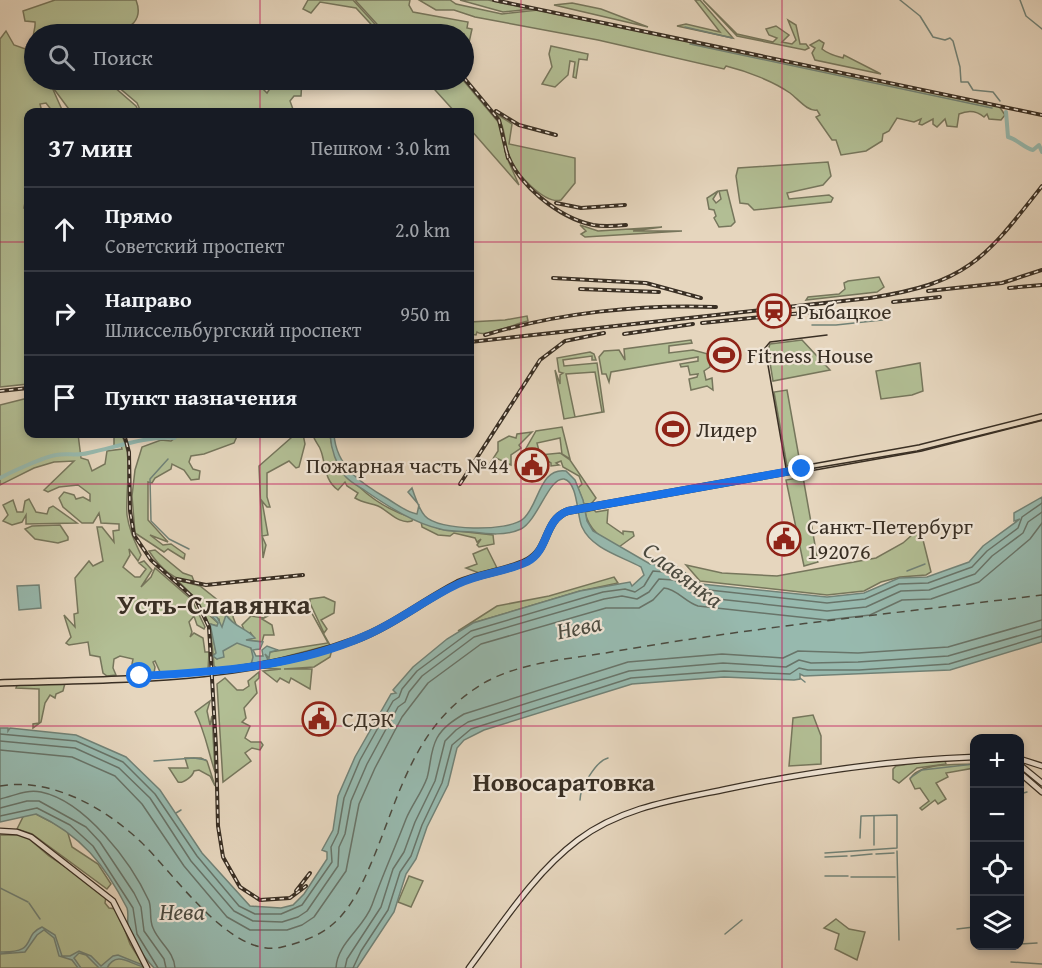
<!DOCTYPE html>
<html lang="ru">
<head>
<meta charset="utf-8">
<style>
  :root { --surface:#171b24; --page:#242831; --text:#f1f3f6; --muted:#9ea1a6; --line:#363941 }
  body { margin:0; font-family:"Gentium Book Plus",serif; background:var(--page); color:var(--text) }
  .controls { position:absolute; right:18px; bottom:18px; display:grid; overflow:hidden; border-radius:12px; box-shadow:0 3px 9px #0003 }
  .controls button { width:54px; height:54px; display:grid; place-items:center; padding:0; border:0; border-bottom:2px solid var(--line); background:var(--surface); color:var(--text); font:30px sans-serif }
  .stop { position:absolute; width:18px; height:18px; margin:-14px; border:4px solid #1a73e8; border-radius:50%; background:#fff }
  .stop.end { background:#1a73e8; border-color:#fff; box-shadow:0 2px 6px #0008 }
  .list { margin:0; padding:0; list-style:none }
  h2 { display:flex; justify-content:space-between; align-items:center; height:78px; margin:0; padding:0 24px; font-size:26px }
  h2 small { font-size:20px; font-weight:400; color:var(--muted) }
  .list li { display:grid; grid-template-columns:39px 1fr auto; gap:18px; align-items:center; box-sizing:border-box; height:84px; padding:0 24px; border-top:2px solid var(--line) }
  .list b { display:block; font-size:22px; white-space:nowrap }
  .list p { margin:0; font-size:20px; white-space:nowrap; color:var(--muted) }
  .list em { font-size:20px; font-style:normal; color:var(--muted) }
  .icon { flex:none; width:33px; height:33px; fill:none; stroke:currentColor; stroke-width:2; stroke-linecap:round; stroke-linejoin:round }
  .map { position:relative; flex:none; width:1042px; height:968px; overflow:hidden }
  .search { position:absolute; background:var(--surface); box-shadow:0 3px 9px #0003; left:24px; top:24px; width:450px; height:66px; display:flex; align-items:center; gap:15px; box-sizing:border-box; padding:0 21px; border-radius:33px; color:var(--muted); font-size:22px }
  .panel { position:absolute; background:var(--surface); box-shadow:0 3px 9px #0003; left:24px; top:108px; width:450px; height:330px; border-radius:12px }
  .map>svg:first-child { display:block }
  .green { fill:#b2be94; stroke:#76765c; stroke-width:1.5; fill-rule:evenodd }
  .water { fill:#97b9ae; stroke:#718277; stroke-width:1.5 }
  .lines { fill:none; stroke-linecap:round; stroke-linejoin:round }
  .shore { stroke:#687469; stroke-width:1.5 }
  .stream { stroke:#718277; stroke-width:1.5 }
  .river { stroke:#97b9ae; stroke-width:4 }
  .ferry { stroke:#4c4b40; stroke-width:1.5; stroke-dasharray:8 6; stroke-linecap:butt }
  .secondary-casing { stroke:#392f24; stroke-width:7 }
  .primary-casing { stroke:#392f24; stroke-width:8 }
  .secondary { stroke:#efe4d5; stroke-width:4.5 }
  .primary { stroke:#e6d6be; stroke-width:5 }
  .tram { stroke:#392f24; stroke-width:1.5 }
  .rail-casing { stroke:#392f24; stroke-width:4 }
  .rail { stroke:#efe4d5; stroke-width:1.5; stroke-dasharray:4.5; stroke-linecap:butt }
  .route { stroke:#1a73e8; stroke-width:8 }
  .grid { fill:none; stroke:#c2185b; stroke-width:1.5; stroke-opacity:0.55 }
  .labels { text-anchor:middle; stroke-width:4.5; stroke-linejoin:round; paint-order:stroke }
  .poi-label { font-size:22px; fill:#392f24; stroke:#efe4d5; text-anchor:start }
  .water-label { font-size:24px; font-style:italic; fill:#4c4b40; stroke:#efe4d5 }
  .quarter-label { font-size:26px; font-weight:bold; fill:#392f24; stroke:#efe4d5 }
  .district-label { font-size:28px; font-weight:bold; fill:#392f24; stroke:#efe4d5 }
</style>
</head>
<body>
<div class="map">
<svg width="1042" height="968" viewBox="0 0 1042 968">
  <rect width="100%" height="100%" fill="#e6d6be"/>
  <filter id="stains"><feTurbulence type="fractalNoise" baseFrequency=".00333" numOctaves="4"/><feColorMatrix values="0 0 0 0 .2 0 0 0 0 .09 0 0 0 0 .02 0 0 0 .5 -.17"/></filter>
  <radialGradient id="worn" r=".72"><stop offset=".6" stop-color="#630" stop-opacity="0"/><stop offset="1" stop-color="#630" stop-opacity=".3"/></radialGradient>
  <g class="green">
    <path d="M55,0h81c18,47 -78,34 -102,34v16l-8,-3 7,-5c-1,-8 3,-14 2,-20l-10,-1 -2,-10z"/>
    <polygon points="308,0 353,0 384,34 380,34 356,8 320,2 311,13 303,9"/>
    <polygon points="355,0 410,0 409,5 413,12 468,22 467,28 472,29 464,65 464,34 386,34"/>
    <path d="M419,0h31l6,4 46,10 36,-4 13,3 448,93 6,9 -4,5 -12,-1 -2,-5 -3,3c-8,-7 -16,-7 -25,-3l-2,13 -10,-1 -2,-7 -8,8 -4,-3v-5l-11,6 -3,-1 2,-5 -7,3 -17,-4 -8,13 -6,3 -1,7 -16,10 -25,4 -5,-15h-4l-16,-23 4,-2 -3,-5c-9,2 -19,-11 -27,-17 -17,-12 -44,-22 -64,-27l-2,3 -126,-29 -123,-23 -21,-7h-18z"/>
    <polygon points="460,0 488,0 532,9 503,12"/>
    <polygon points="695,0 700,0 733,38 677,26 686,24 720,32"/>
    <polygon points="703,0 737,34 773,42 777,38 769,35 766,29 776,26 789,35 782,42 792,44 796,40 788,20 796,25 800,44 806,44 809,48 805,50 737,36"/>
    <polygon points="572,3 601,9 648,27 554,5"/>
    <polygon points="6,31 14,45 34,52 34,80 106,80 136,106 139,112 71,112 51,85 63,112 53,112 46,103 40,104 42,112 28,112 28,197 26,197 24,208 28,210 28,384 0,387 0,39"/>
    <path d="M819,40l5,3 -2,6c6,5 13,7 21,9l1,-3 37,19 -66,-14 -3,-7 3,-5 -5,-3z"/>
    <polygon points="551,46 588,54 587,60 579,59 576,78 573,77 575,62 570,61 568,75 555,87 542,84 552,67 549,54"/>
    <polygon points="110,80 265,80 263,89 267,93 271,87 269,80 302,80 301,96 294,96 290,101 294,112 141,112 137,103"/>
    <polygon points="426,80 463,80 499,123 507,158 519,185 470,129 470,112 455,112"/>
    <path d="M495,113l17,11 -3,20 66,14v25l-14,17c-16,5 -47,-28 -52,-43 -5,-15 -3,-31 -14,-44z"/>
    <polygon points="828,162 831,176 823,185 787,193 789,199 829,195 833,198 831,202 754,210 748,204 740,203 736,176 738,168"/>
    <polygon points="727,190 735,222 731,226 719,227 714,218 716,216 714,210 709,209 707,198 718,191 713,199 716,203 721,199 719,191"/>
    <polygon points="580,225 598,231 662,227 633,231 682,231 585,237 581,234 586,231"/>
    <polygon points="879,277 884,287 877,292 806,300 808,297 839,294 845,289 844,283 848,281"/>
    <path d="M527,316l1,5c-11,2 -44,17 -51,11l-1,3 -6,-1v-12l35,-2z"/>
    <polygon points="691,340 692,343 669,346 669,353 693,350 708,354 710,367 704,371 706,380 712,378 713,390 707,386 691,390 689,379 697,377 698,374 690,375 688,366 681,367 680,364 698,361 698,357 611,372 609,382 606,374 602,374 599,357 604,351 619,350 625,360 624,349"/>
    <polygon points="802,340 830,370 773,381 768,350 770,344"/>
    <path d="M590,352l4,2 2,6h-4v-4l-29,4 1,6 33,-3 7,49 -40,7 -9,-49 5,14v-9l3,-2 -4,-1 -2,-14zM595,372l7,40 -27,5 -9,-43z"/>
    <polygon points="920,363 923,391 912,395 881,399 876,371"/>
    <polygon points="787,390 800,463 787,466 774,392"/>
    <path d="M28,398v36h50l3,24 7,2 4,11 13,-7 2,-13 15,-2 -1,-4 -7,2v-13h7c13,22 4,55 6,81 2,15 8,27 14,40l-3,6 -9,-12 1,6 -7,12 12,10h5l6,-8 -7,-6 5,-2 8,9 -11,17 10,-10 4,-9 37,32 13,27 -1,2 -7,-4 -3,-9 -5,6 3,10 -2,5 4,-4 9,5 2,14h4l-1,18 -47,4 -6,-13 -2,1 2,5 -1,6 -10,2 -1,-7h-5v4l4,2 -3,1 -7,-11 1,-5 -13,-3 -6,3 -1,9 3,7 -9,1 -4,-3 -3,-16 -10,-2 -2,-13 -19,3 -3,-2 5,-6 -7,-22 11,12 -1,-13 4,-1 -3,-35 14,-17 4,5 10,-5 -6,-34h5l12,15 -1,-11 6,-1v-6l-18,-1 -2,-10 -6,10h-11l-19,-16 -4,-9 5,-6 10,3 2,4 7,-2 7,4v-7l-12,-9 -19,2 -11,5 -4,-2 30,-29 -20,1 -20,6 -34,17v-80z"/>
    <polygon points="562,427 570,459 562,454 560,438 537,443 540,455 560,453 570,460 596,498 591,504 584,504 578,488 582,484 579,476 563,467 561,461 556,463 559,465 551,466 551,463 529,449 521,457 536,431"/>
    <polygon points="532,432 519,445 521,448 511,455 511,465 496,458 489,465 498,451 498,442 509,436 516,438 517,434"/>
    <polygon points="181,434 238,434 234,443 204,454 191,456 189,462 193,469 200,471 199,479 191,480 184,470 172,464 171,469 155,478 152,483 148,482 148,520 168,542 150,535 163,545 171,544 185,554 184,559 168,549 164,552 135,533 132,496 135,470 142,447 161,440 171,441"/>
    <polygon points="291,434 303,434 305,444 299,467 296,468 289,461 267,473 267,497 270,507 267,507 262,501 268,535 262,536 266,545 263,558 259,466 292,437"/>
    <path d="M313,434h17c3,39 46,73 83,84l-1,3c-13,4 -23,-10 -34,-15 -8,-3 -15,-3 -23,-8l3,-5 -11,-7 -2,-4 -7,8c-14,-10 -12,-25 -17,-39 -2,-7 -7,-9 -8,-17z"/>
    <polygon points="803,477 818,562 804,566 786,480"/>
    <polygon points="29,499 36,512 47,514 49,508 53,506 77,523 26,524 26,515 22,522 12,525 3,521 8,515 3,505 13,500 17,512 23,512 25,501"/>
    <path d="M594,510l2,2 12,-2 -1,13 16,11v-3l10,1 1,4 -15,11c-17,-8 -30,-16 -34,-35z"/>
    <polygon points="421,521 440,529 493,535 494,544 479,547 477,545 481,539 477,542 475,538 454,533 450,536 438,535 422,527"/>
    <polygon points="60,525 68,537 68,540 58,543 35,539 25,529 32,526"/>
    <polygon points="920,528 931,572 926,575 900,577 881,582 864,591 827,595 700,581 686,565 722,573 777,576 876,558 903,543"/>
    <polygon points="487,548 497,568 479,573 466,568 477,564 473,554"/>
    <path d="M155,550l28,23 9,3 3,8c-22,-4 -35,-16 -46,-33z"/>
    <polygon points="614,577 618,583 580,591 473,623 458,631 497,606 549,596"/>
    <path d="M177,580l23,6 29,23 9,-1 2,6 -6,-1 -1,4 4,10 -10,-11 -5,11 -2,-1 -1,-7 -9,-3 8,7 -1,3 -6,-2 5,29 -3,3 4,3 12,-16h14l8,5 3,9 -3,8 17,-7 -3,-4 3,3 2,-5 58,-9 -18,-33 20,35 -77,20 -36,3 -3,-2c-3,-42 -5,-56 -37,-86z"/>
    <polygon points="324,597 335,602 334,613 321,620 327,629 324,633 310,603 310,599"/>
    <polygon points="269,612 268,616 262,619 272,625 274,635 264,635 262,642 246,640 254,638 250,632 251,636 247,637 242,625 251,616 264,618"/>
    <polygon points="332,649 330,657 314,667 284,669 312,669 310,689 291,678 289,683 280,678 277,682 263,671 281,669 258,668"/>
    <polygon points="259,672 259,678 255,682 257,693 244,708 246,718 242,722 250,726 245,738 251,742 261,742 263,745 260,750 252,748 245,753 251,761 223,782 217,684 225,678 237,690 243,690 249,686 248,681"/>
    <polygon points="65,683 63,691 56,694 55,698 50,695 45,703 41,722 33,728 33,724 39,723 39,689 16,688 17,685"/>
    <path d="M210,701l-3,10 3,14 2,-9 3,56c-7,-21 -10,-41 -20,-60z"/>
    <polygon points="813,715 821,736 821,764 789,766 793,718"/>
    <path d="M185,758h16l6,3 8,25 -5,-10 -11,-6 -5,1c-1,5 -11,13 -16,11l-9,-14h19z"/>
    <polygon points="936,760 945,761 946,764 917,768 899,783 893,779 893,769 896,766"/>
    <path d="M974,764v4l-28,5 2,4 -12,6 10,16 -8,5 -3,-4 -13,10 -2,-2 9,-7 -9,-13 -5,1 -5,-10c9,-17 47,-14 64,-15z"/>
    <polygon points="29,814 36,814 67,830 72,847 98,864 111,884 107,889 32,834 17,829 24,815"/>
    <polygon points="0,835 21,835 28,838 49,856 100,890 106,896 105,903 109,908 117,909 130,944 145,968 0,968"/>
    <polygon points="409,876 423,881 411,907 398,902"/>
    <polygon points="836,919 849,929 865,932 857,960 835,949 839,934 824,928"/>
  </g>
  <g class="water">
    <path d="M330,434h4c2,33 28,50 54,65 10,6 18,13 29,15l2,-9 -11,-13 4,-4c3,9 8,23 13,28 13,15 83,16 98,3 16,-13 16,-52 43,-48l9,9 8,20 4,21 6,10 57,33 27,3 24,17 126,13 37,-4 35,-15 28,-1 42,-15 14,-16 37,-27 -6,2v-8l28,-16v145l-92,28 -146,6 -4,-2v5l-6,1 -70,-3 -92,7 -148,46 -20,10 -7,8 -9,37 -21,42 -11,32 -10,15 -12,38 -37,56h-203c-11,-12 -22,-26 -26,-43 -1,-6 1,-11 -1,-17 -22,-43 -46,-73 -91,-94l-36,8v-94h8v3l2,-3 66,7 50,22 34,33 42,63 48,53 31,2 12,-3 11,-11 23,-35v-7l-5,-2 11,-20 5,-34 17,-39 36,-63 5,-1 -3,-3 20,-23 34,-28 26,-16 107,-32 50,-9 2,4 12,-11 -3,-8c-20,-11 -49,-18 -59,-40 -5,-10 -4,-45 -18,-48 -15,-2 -26,41 -43,50 -15,7 -33,5 -49,3 -11,-1 -22,0 -32,-3 -26,-6 -51,-22 -73,-37 -7,-5 -16,-9 -22,-16 -9,-12 -14,-28 -15,-42z"/>
    <polygon points="39,585 41,608 19,610 17,586"/>
    <path d="M211,615l6,2 5,10 4,-12c8,12 20,13 29,23l-9,2 17,2 -3,7 -7,1 3,6h7l-1,-6 5,-4 11,4 -8,2 -1,6 -4,-4 3,6 -17,5 2,-8 -2,-9 -14,-5 -14,8 1,6 -7,2 -4,-3 3,-3 -6,-29 7,2 1,-3z"/>
    <path d="M42,927l13,8 7,21h8l9,-5 12,5 10,10 12,-10 5,-1 32,13c-17,0 -32,-20 -43,0h-8l-13,-13 -7,-2 -5,5 7,10h-3l-6,-8 -13,-4 -5,-18 -10,-8 -7,5 -12,17 -25,2v-2c39,1 21,-16 42,-25z"/>
  </g>
  <g class="lines">
    <g class="shore">
      <polyline points="0,734 76,741 123,762 155,794 197,856 239,906 255,914 281,914 302,905 332,862 331,847 338,833 344,798 360,760 393,701 399,697 402,689 417,671 471,631 603,592 625,589 635,592 644,586 653,571 676,573 700,589 827,603 865,599 899,584 928,583 972,567 987,551 1018,528 1022,517 1042,503"/>
      <polyline points="0,741 75,748 119,768 150,798 191,861 234,911 253,921 282,922 298,917 307,911 338,866 339,847 345,834 351,801 367,764 398,707 405,702 409,692 422,676 474,637 604,599 622,596 637,599 649,592 659,579 674,580 699,597 827,611 866,607 901,591 929,590 975,574 992,556 1023,533 1028,522 1042,512"/>
      <path d="M0,750l72,7 43,19 27,28 42,62 43,51 23,13h37l15,-5 12,-8 32,-46 13,-67 16,-36 27,-51 26,-34 53,-39 125,-36h33l14,-8 11,-12c13,1 21,14 34,18l129,14 43,-5 32,-15 29,-1 48,-17 51,-43 12,-16"/>
      <path d="M0,799c14,-3 26,-10 41,-7 44,9 90,70 108,109 3,9 0,19 4,27 6,15 21,23 22,40"/>
      <polyline points="0,808 27,801 39,801 86,827 100,842 134,893 141,907 144,931 164,959 166,968"/>
      <polyline points="0,816 37,808 70,825 93,846 133,908 137,934 158,968"/>
      <path d="M336,968c1,-25 28,-40 36,-63 10,-29 23,-57 34,-86 6,-14 16,-27 21,-41 4,-14 3,-27 10,-40 6,-11 17,-18 27,-24l164,-52 94,-8 61,4 15,-7 60,2 90,-6 94,-27"/>
      <polyline points="345,968 347,959 381,907 393,869 404,852 415,822 435,781 445,741 456,730 468,722 629,671 723,663 786,667 799,660 811,663 858,662 948,656 1042,629"/>
      <polyline points="353,968 361,951 388,910 400,872 411,856 422,825 442,783 452,745 471,729 631,678 724,671 790,674 799,668 808,670 859,670 949,664 1042,636"/>
    </g>
    <g class="stream">
      <polyline points="900,0 920,16 933,37 945,40 950,38 953,41 960,67 961,82 968,82 973,90 993,92 1000,101"/>
      <polyline points="1020,0 1026,16 1042,29"/>
      <polyline points="685,27 732,38"/>
      <polyline points="690,44 992,108"/>
      <polyline points="812,325 836,325 882,320 888,317 888,314"/>
      <polyline points="168,459 150,479 151,521 169,539 189,549"/>
      <polyline points="907,571 925,564"/>
      <polyline points="800,678 805,682"/>
      <polyline points="154,761 194,758 206,760"/>
      <polyline points="910,778 922,770 974,764"/>
      <polyline points="1020,794 1027,792"/>
      <path d="M580,800c0,-12 16,-39 28,-42"/>
      <polyline points="176,813 181,810"/>
      <polyline points="874,816 874,845"/>
      <polyline points="897,851 899,940"/>
      <polyline points="825,853 897,848 897,815 861,816 860,838"/>
      <polyline points="876,854 894,853"/>
      <polyline points="851,856 872,854"/>
      <polyline points="825,857 847,856"/>
      <polyline points="825,876 848,876"/>
      <polyline points="851,877 895,877"/>
      <polyline points="0,888 28,902"/>
      <polyline points="29,903 40,919"/>
      <polyline points="957,929 974,927"/>
      <polyline points="725,934 742,920"/>
      <polyline points="1020,944 1037,943"/>
      <polyline points="1011,962 1042,964"/>
    </g>
    <g class="river">
      <path d="M1006,112l2,25c9,2 16,11 25,13l6,-5 3,7"/>
      <path d="M0,478c11,-6 44,-21 56,-23 10,-2 22,1 32,-2 29,-6 58,-17 86,-15l4,-4"/>
    </g>
    <path class="ferry" d="M0,786c51,-9 105,22 141,56 32,30 90,118 141,105 17,-4 38,-11 51,-23 20,-17 32,-46 42,-70 25,-62 40,-124 98,-164 39,-28 92,-30 138,-38 143,-25 287,-39 431,-57"/>
    <g class="secondary-casing">
      <g id="secondary">
        <polyline points="1020,759 1042,766"/>
        <polyline points="1020,765 1042,783"/>
        <polyline points="1020,773 1042,792"/>
        <polyline points="0,831 17,832 31,837 113,901 147,968"/>
        <path d="M469,968c33,-44 65,-95 109,-128 44,-33 96,-40 149,-51 81,-17 164,-29 247,-32"/>
      </g>
    </g>
    <g class="primary-casing">
      <path id="primary" d="M0,683c118,-4 242,-1 355,-43 37,-14 68,-39 103,-57 22,-10 48,-11 69,-22 23,-11 16,-41 41,-50l352,-63 122,-31"/>
    </g>
    <use href="#secondary" class="secondary"/>
    <use href="#primary" class="primary"/>
    <polyline class="tram" points="827,335 770,342 765,348 786,468 791,472 917,451 1042,420"/>
    <g class="rail-casing">
      <g id="rail">
        <polyline points="494,0 1042,115"/>
        <polyline points="464,78 499,120 508,158"/>
        <polyline points="496,111 519,125 556,135"/>
        <path d="M506,150c10,34 53,68 87,75 11,2 22,1 33,0"/>
        <polyline points="556,203 581,208 625,205"/>
        <polyline points="553,278 646,283 701,298"/>
        <polyline points="1009,288 1042,285"/>
        <polyline points="580,289 659,292"/>
        <polyline points="928,291 1002,283 1042,270"/>
        <polyline points="893,302 940,297"/>
        <polyline points="702,323 833,310"/>
        <polyline points="624,334 693,324"/>
        <path d="M485,335c73,-22 155,-31 231,-28"/>
        <path d="M470,342l400,-44c97,-15 114,-38 172,-112"/>
        <polyline points="0,391 28,388"/>
        <polyline points="124,434 129,452 130,511 134,535 151,560 196,600 209,627 216,747 218,826 223,857 240,887 260,900 290,898 306,886"/>
        <polyline points="460,484 540,360 565,341 604,333"/>
        <polyline points="177,579 206,585 303,575"/>
        <polyline points="296,891 310,873"/>
      </g>
    </g>
    <use href="#rail" class="rail"/>
  </g>
  <g class="lines">
    <path class="route" d="M140,676c77,-4 156,-9 227,-41 32,-14 59,-36 91,-51 22,-11 48,-12 69,-22 23,-12 16,-42 41,-51l234,-42"/>
  </g>
  <path class="grid" d="M260,0v34M521,0v968M782,0v968M260,80v32M0,242h28M470,242h572M260,434v534M0,484h1042M0,726h1042"/>
  <defs>
    <g id="station-ring" transform="scale(1.725)"><circle r="9.5" fill="#efe4d5" stroke="#8f2418" stroke-width="1.5"/><path d="M-3-6H3Q5-6 5-4V2Q5 4 3 4L4.5 6H3L1.5 4h-3L-3 6H-4.5L-3 4Q-5 4-5 2V-4Q-5-6-3-6ZM-3.5-4v3h7v-3ZM-3.5 1v1.5H-2V1ZM2 1v1.5H3.5V1Z" fill="#8f2418"/></g>
    <g id="stadium-ring" transform="scale(1.725)"><circle r="9.5" fill="#efe4d5" stroke="#8f2418" stroke-width="1.5"/><path d="M0-5a6.5 5 0 1 0 0 10a6.5 5 0 1 0 0-10ZM-3.5-1.8h7v3.6h-7Z" fill="#8f2418"/></g>
    <g id="civic-ring" transform="scale(1.725)"><circle r="9.5" fill="#efe4d5" stroke="#8f2418" stroke-width="1.5"/><path d="M-.6-6.5H3V-4.5H.6V-3L4-1V1h2V6H-6V1h2V-1L-.6-3ZM-1.2 2.5V6h2.4V2.5Z" fill="#8f2418"/></g>
  </defs>
  <g fill-rule="evenodd">
    <use href="#station-ring" x="774" y="311"/>
    <use href="#stadium-ring" x="724" y="355"/>
    <use href="#stadium-ring" x="673" y="429"/>
    <use href="#civic-ring" x="532" y="465"/>
    <use href="#civic-ring" x="784" y="539"/>
    <use href="#civic-ring" x="319" y="719"/>
  </g>
  <g class="labels">
    <g class="poi-label">
      <text x="797" y="319">Рыбацкое</text>
      <text x="747" y="363">Fitness House</text>
      <text x="696" y="437">Лидер</text>
      <text x="509" y="473" text-anchor="end">Пожарная часть №44</text>
      <text x="807" y="534">Санкт-Петербург<tspan x="807" dy="25">192076</tspan></text>
      <text x="342" y="727">СДЭК</text>
    </g>
    <g class="water-label">
      <text transform="translate(683 575) rotate(37)" y="8">Славянка</text>
      <text transform="translate(579 627) rotate(-12)" y="8">Нева</text>
      <text x="182" y="920">Нева</text>
    </g>
    <g class="quarter-label">
      <text x="564" y="791">Новосаратовка</text>
    </g>
    <g class="district-label">
      <text x="214" y="614">Усть-Славянка</text>
    </g>
  </g>
  <rect width="100%" height="100%" filter="url(#stains)"/>
  <rect width="100%" height="100%" fill="url(#worn)"/>
</svg>
<div class="controls">
<button>+</button>
<button>−</button>
<button><svg class="icon" aria-label="locate" viewBox="0 0 24 24"><circle cx="12" cy="12" r="6"/><path d="M12 2v4M12 18v4M2 12h4M18 12h4"/></svg></button>
<button><svg class="icon" aria-label="layers" viewBox="0 0 24 24"><path d="M12 4l9 5-9 5-9-5zM3 14l9 5 9-5"/></svg></button>
</div>
<div class="stop" style="left:140px;top:676px"></div>
<div class="stop end" style="left:802px;top:469px"></div>
<div class="search"><svg class="icon" aria-label="search" viewBox="0 0 24 24"><circle cx="10" cy="10" r="6"/><path d="M15 15l6 6"/></svg>Поиск</div>
<section class="panel">
<h2>37 мин<small>Пешком · 3.0 km</small></h2>
<ul class="list">
<li><svg class="icon" aria-label="ahead" viewBox="0 0 24 24"><path d="M12 20V5M6 11l6-6 6 6"/></svg><div><b>Прямо</b><p>Советский проспект</p></div><em>2.0 km</em></li>
<li><svg class="icon" aria-label="right" viewBox="0 0 24 24"><path d="M7 20v-9h11M14 6l5 5-5 5"/></svg><div><b>Направо</b><p>Шлиссельбургский проспект</p></div><em>950 m</em></li>
<li><svg class="icon" aria-label="arrive" viewBox="0 0 24 24"><path d="M6 21V4h12l-3 4 3 4H6"/></svg><div><b>Пункт назначения</b></div></li>
</ul>
</section>
</div>
</body>
</html>
